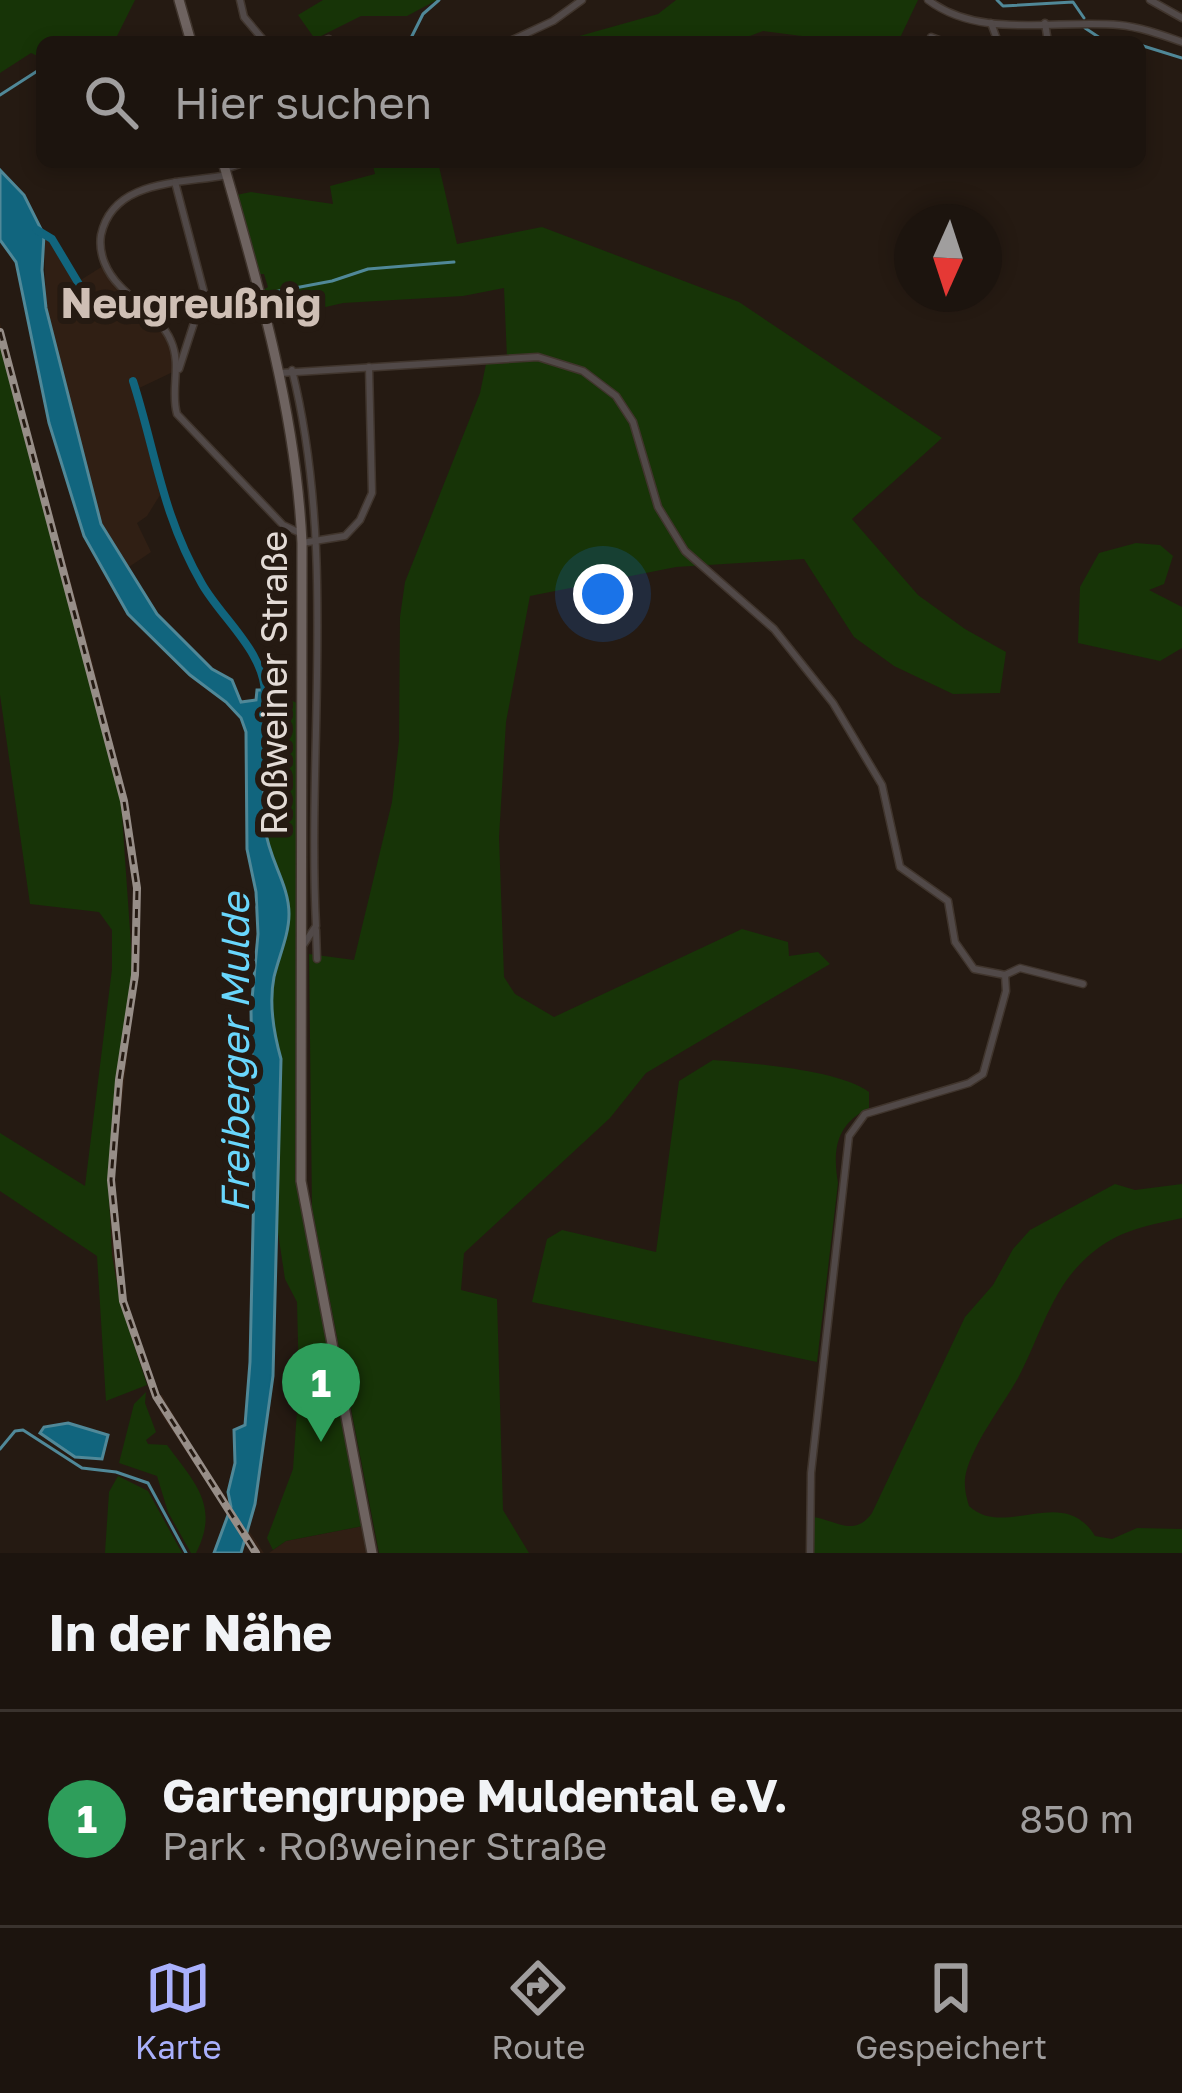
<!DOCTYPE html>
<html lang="de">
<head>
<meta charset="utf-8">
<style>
  :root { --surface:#1c140e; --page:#29211c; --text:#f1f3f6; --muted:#a09e9e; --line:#3a332e; --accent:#a9b0fc }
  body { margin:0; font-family:"Golos Text",sans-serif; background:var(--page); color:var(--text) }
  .compass { position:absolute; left:894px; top:204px; width:108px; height:108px; border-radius:50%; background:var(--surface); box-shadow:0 6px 18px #0003; rotate:183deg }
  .you { position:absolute; left:603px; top:594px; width:42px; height:42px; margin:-30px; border:9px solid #fff; border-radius:50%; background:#1a73e8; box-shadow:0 0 0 18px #1a73e833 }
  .badge { display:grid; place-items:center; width:78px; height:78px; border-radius:50%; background:var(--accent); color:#fff; font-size:39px; font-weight:700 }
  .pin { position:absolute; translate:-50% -99px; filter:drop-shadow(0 3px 6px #0008) }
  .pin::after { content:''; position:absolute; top:63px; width:42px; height:36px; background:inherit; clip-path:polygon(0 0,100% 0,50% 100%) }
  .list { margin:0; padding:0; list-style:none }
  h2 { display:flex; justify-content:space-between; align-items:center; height:156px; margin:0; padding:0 48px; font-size:51px }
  h2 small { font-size:39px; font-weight:400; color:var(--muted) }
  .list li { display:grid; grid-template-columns:78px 1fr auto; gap:36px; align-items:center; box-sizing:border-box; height:216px; padding:0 48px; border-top:3px solid var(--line) }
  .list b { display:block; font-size:45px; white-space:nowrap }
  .list p { margin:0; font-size:39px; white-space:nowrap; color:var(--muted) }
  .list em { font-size:39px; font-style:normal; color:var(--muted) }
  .icon { flex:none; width:66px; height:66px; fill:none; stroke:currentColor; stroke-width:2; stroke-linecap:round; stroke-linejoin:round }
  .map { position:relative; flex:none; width:1182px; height:1553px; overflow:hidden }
  .search { position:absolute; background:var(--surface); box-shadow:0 6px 18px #0003; left:36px; right:36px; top:36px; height:132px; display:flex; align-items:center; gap:30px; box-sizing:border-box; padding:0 42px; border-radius:18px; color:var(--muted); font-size:45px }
  .sheet { height:372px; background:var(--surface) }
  nav { display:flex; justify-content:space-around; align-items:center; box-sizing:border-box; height:168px; border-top:3px solid var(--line); background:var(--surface); font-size:33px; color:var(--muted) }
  nav a { display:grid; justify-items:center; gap:6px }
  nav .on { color:var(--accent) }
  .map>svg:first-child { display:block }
  .built { fill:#301f14 }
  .green { fill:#173407 }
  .water { fill:#11657e; stroke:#508898; stroke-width:3 }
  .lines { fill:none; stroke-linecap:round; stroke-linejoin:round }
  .stream { stroke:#508898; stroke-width:3 }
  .canal { stroke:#11657e; stroke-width:8 }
  .street-casing { stroke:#40352d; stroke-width:9 }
  .secondary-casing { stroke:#40352d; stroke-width:12 }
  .street { stroke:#514948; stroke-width:6 }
  .secondary { stroke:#6e6360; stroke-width:9 }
  .rail-casing { stroke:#978e88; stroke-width:8 }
  .rail { stroke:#251a12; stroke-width:3; stroke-dasharray:9; stroke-linecap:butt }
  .labels { text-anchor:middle; stroke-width:12; stroke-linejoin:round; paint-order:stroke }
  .street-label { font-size:36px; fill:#e3dbd6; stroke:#251a12 }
  .water-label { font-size:39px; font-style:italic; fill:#69d6fc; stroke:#251a12 }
  .quarter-label { font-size:42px; font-weight:bold; fill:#cfbfb5; stroke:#251a12 }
</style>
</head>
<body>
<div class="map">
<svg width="1182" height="1553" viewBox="0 0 1182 1553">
  <rect width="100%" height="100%" fill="#251a12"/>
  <g class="built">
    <polygon points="44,237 51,241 76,283 103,266 133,305 162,328 174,359 175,371 133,391 160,495 147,516 137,523 151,552 126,569 101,524 83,465 46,308"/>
    <polygon points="0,323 91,656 126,797 136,854 140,887 137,975 114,1171 118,1254 125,1299 159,1395 162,1395 200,1459 264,1553 253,1553 161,1414 129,1336 120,1302 112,1255 108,1177 117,1080 133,974 133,888 121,801 0,346"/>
    <polygon points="363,1526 369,1553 269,1553 286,1541"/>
  </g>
  <g class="green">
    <polygon points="0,0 135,0 114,42 42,42 42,58 31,53 0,73"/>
    <polygon points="323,0 437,0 407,16 361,16 315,39 298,15"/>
    <polygon points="676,0 918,0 898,42 848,42 763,31 734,42 558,42 658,14"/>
    <polygon points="372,162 438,162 457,244 542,227 739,302 942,438 852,519 918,595 965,629 1006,652 1000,693 953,694 894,666 854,637 804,559 676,567 530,596 506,722 499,837 504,977 515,994 554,1017 742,929 788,942 789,956 818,952 830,964 646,1073 610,1118 464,1253 461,1290 497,1299 503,1510 529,1553 379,1553 312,1208 309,954 354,960 392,802 399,741 400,617 405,582 480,393 486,364 503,364 507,358 504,288 463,296 343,303 269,320 262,291 268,287 264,274 258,274 236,195 251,192 333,204 330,186 375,174"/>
    <polygon points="0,346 121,801 133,974 117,1080 108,1178 112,1255 120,1302 147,1385 106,1401 97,1256 0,1191 0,1133 85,1186 112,969 112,930 99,912 30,904 0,695"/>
    <polygon points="1136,543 1160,545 1173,556 1164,584 1149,590 1182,607 1182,648 1160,661 1078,643 1080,587 1099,553"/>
    <path d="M269,690l30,14 -1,477 65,345 -77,15 -13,9 -6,-12 26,-69 6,-87 -2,-80 -12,-23 -10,-66 6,-154c-7,-25 -12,-56 -7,-82 5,-20 15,-41 15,-62 1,-24 -22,-59 -24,-88 -3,-46 5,-90 4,-137z"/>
    <path d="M713,1060c38,3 127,10 156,32v16c-32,16 -37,40 -31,75l-21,179 -285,-60 15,-63 15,-9 94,22 23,-171z"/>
    <path d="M1115,1184l20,6 47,-6v34c-41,9 -69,13 -101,45 -31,31 -43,78 -63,115 -17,30 -40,58 -51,91 -4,13 -2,24 2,37 36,34 94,-23 126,30l17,3 25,-11 45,1v24h-370l1,-36c23,3 41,21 59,-4l93,-196 28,-32 20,-36 17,-19z"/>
    <path d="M146,1392l-1,11 11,29 -10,8 2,4 19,1c28,38 53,61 29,108h-5l-23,-41 -11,-36 -38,-13 15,-59z"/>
    <polygon points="118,1476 148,1491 182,1553 105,1553 109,1492"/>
  </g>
  <g class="water">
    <path d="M0,170l24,25 20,40 -2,35 4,38 55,216 56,90 55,55 20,11 9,22 15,-2 1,-10h12c2,47 -9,91 -4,138 4,32 24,56 24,86 0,21 -10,42 -15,63 -5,25 0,57 7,82l-8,317 -18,128 -14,49h-27l17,-46 -3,-15 7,-29 -1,-33 11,-5 5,-63 4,-180 -3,-172 7,-76 -2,-42 -9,-43 -1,-117 -5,-14 -15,-16 -36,-27 -62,-61 -44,-78 -35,-113 -33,-161 -16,-22z"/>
    <polygon points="68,1423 108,1435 102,1459 75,1457 40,1433 44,1427"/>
  </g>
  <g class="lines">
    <g class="stream">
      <polyline points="997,0 1003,6 1073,2 1084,18"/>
      <polyline points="1085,28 1100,38 1132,42"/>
      <polyline points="409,42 423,14 439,0"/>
      <polyline points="1140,45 1182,58"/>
      <polyline points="0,95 42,68"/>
      <polyline points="263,294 332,281 368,269 454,262"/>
      <polyline points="227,299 255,295"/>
      <polyline points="0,1449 15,1431 23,1430 82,1468 116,1472 148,1483 186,1553"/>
    </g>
    <g class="canal">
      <polyline points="37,230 52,239 98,316"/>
      <path d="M133,381c23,72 29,134 69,203 20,35 64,69 63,112"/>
    </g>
    <g class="street-casing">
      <g id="street">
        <polyline points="240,0 244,17 265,42"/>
        <path d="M928,0c53,40 129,19 191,25 21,2 43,10 63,17"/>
        <polyline points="1150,0 1182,18"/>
        <polyline points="991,23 998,42"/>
        <polyline points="1045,23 1048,42"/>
        <polyline points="931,37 944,42"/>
        <polyline points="321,42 329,39"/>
        <polyline points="508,42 553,21 582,0"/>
        <polyline points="226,169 245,162"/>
        <path d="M227,175c-44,9 -114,3 -126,60 -3,19 6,38 19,51 16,17 42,33 51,55 11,25 -1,49 6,73l106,111 17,8"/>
        <polyline points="175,182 204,292 179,369"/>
        <path d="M292,370c45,181 15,372 24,556l-14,21"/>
        <polyline points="280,373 538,357 583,371 616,396 633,422 658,507 685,551 774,629 833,703 882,785 900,867 948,901 955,942 974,969 1005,975 1020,968 1083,984"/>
        <polyline points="302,543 345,536 360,520 372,493 369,367"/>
        <polyline points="316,930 317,959"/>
        <polyline points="810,1553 811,1473 849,1136 865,1114 969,1083 983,1074 1006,991 1005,975"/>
      </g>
    </g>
    <g class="secondary-casing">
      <g id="secondary">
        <polyline points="179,0 191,42"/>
        <path d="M223,162c36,125 73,251 79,381l-1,638 71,372"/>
      </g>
    </g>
    <use href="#street" class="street"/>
    <use href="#secondary" class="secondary"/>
    <g class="rail-casing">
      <polyline id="rail" points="0,332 124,801 137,888 135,975 119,1080 111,1180 123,1301 156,1396 256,1553"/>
    </g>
    <use href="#rail" class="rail"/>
  </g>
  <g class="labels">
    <g class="street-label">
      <text transform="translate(274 683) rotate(-90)" y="13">Roßweiner Straße</text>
    </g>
    <g class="water-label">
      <text transform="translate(235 1053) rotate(-90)" y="14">Freiberger Mulde</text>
    </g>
    <g class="quarter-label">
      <text x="191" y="318">Neugreußnig</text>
    </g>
  </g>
</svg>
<svg class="compass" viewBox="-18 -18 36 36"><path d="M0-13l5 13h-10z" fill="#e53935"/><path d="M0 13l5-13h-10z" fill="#a09e9e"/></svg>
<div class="you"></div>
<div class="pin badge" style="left:321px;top:1442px;background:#2e9e5b">1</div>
<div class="search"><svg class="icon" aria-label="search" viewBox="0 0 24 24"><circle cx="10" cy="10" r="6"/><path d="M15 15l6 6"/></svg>Hier suchen</div>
</div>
<section class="sheet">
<h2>In der Nähe<small></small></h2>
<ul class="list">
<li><span class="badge" style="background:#2e9e5b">1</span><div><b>Gartengruppe Muldental e.V.</b><p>Park · Roßweiner Straße</p></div><em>850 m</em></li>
</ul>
</section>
<nav>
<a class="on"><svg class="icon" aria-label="map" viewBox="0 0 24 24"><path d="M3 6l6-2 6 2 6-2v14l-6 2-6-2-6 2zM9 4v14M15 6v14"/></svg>Karte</a>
<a><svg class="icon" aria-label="directions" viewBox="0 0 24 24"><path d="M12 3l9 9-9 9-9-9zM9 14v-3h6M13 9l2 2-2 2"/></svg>Route</a>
<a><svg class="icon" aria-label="saved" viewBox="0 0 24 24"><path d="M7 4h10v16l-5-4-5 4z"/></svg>Gespeichert</a>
</nav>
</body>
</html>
